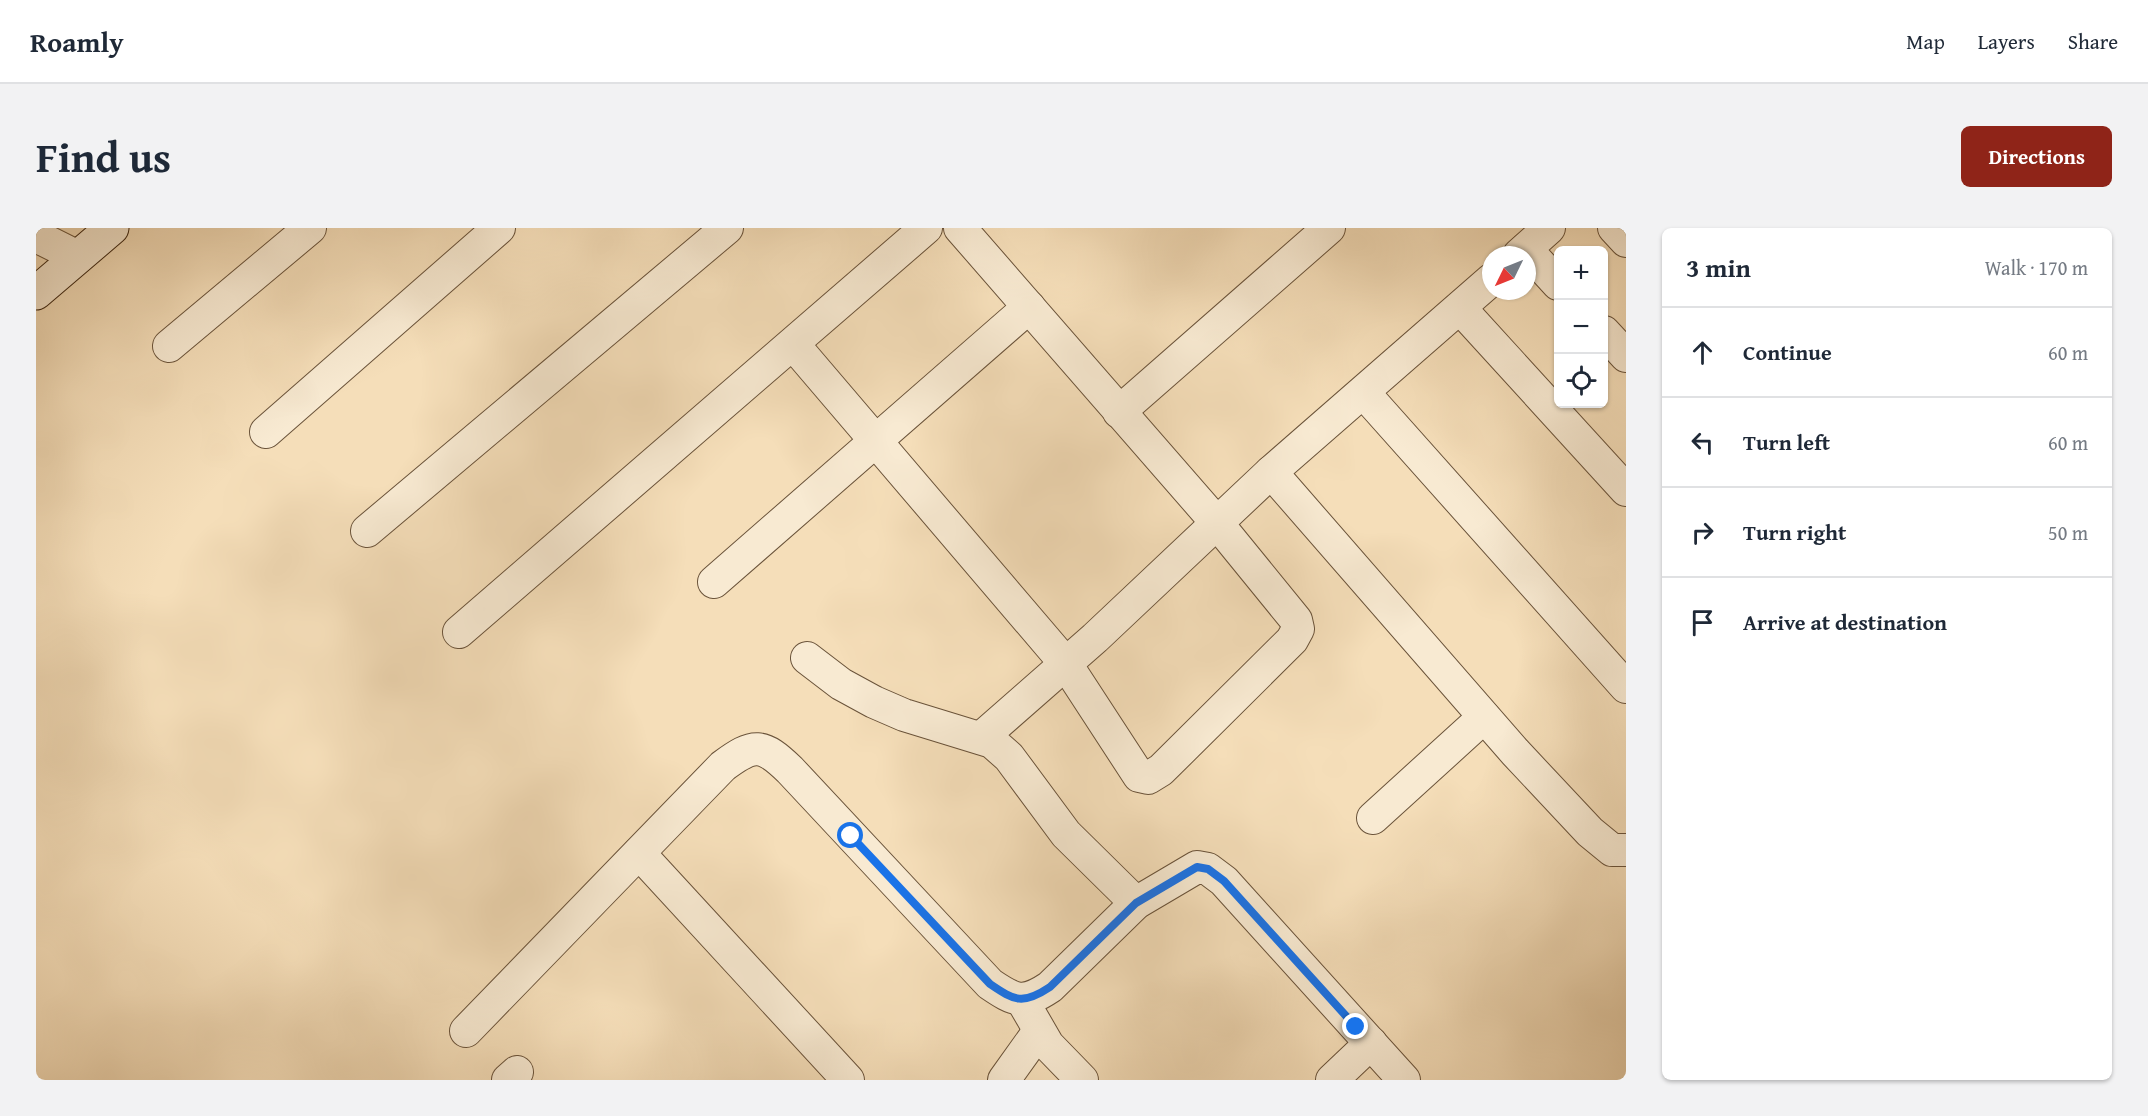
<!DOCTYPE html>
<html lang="en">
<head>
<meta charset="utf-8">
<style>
  :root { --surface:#fff; --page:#f2f2f3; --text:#1f2937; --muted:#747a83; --line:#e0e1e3; --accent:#8f2418 }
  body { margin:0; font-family:"Gentium Book Plus",serif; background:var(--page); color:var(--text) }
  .controls { position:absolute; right:18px; top:18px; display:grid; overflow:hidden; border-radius:9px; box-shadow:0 2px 4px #0004 }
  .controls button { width:54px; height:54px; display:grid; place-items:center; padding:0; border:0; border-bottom:2px solid var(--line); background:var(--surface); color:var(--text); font:30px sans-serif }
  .compass { position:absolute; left:1446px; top:18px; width:54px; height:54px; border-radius:50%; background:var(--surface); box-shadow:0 2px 4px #0004; rotate:227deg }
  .stop { position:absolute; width:18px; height:18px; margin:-14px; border:4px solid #1a73e8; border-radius:50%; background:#fff }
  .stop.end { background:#1a73e8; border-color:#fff; box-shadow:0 2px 6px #0008 }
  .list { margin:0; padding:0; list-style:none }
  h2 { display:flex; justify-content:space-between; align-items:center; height:78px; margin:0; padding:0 24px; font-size:26px }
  h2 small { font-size:20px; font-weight:400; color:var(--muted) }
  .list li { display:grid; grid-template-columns:39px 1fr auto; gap:18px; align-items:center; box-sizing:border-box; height:90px; padding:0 24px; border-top:2px solid var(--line) }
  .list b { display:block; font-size:22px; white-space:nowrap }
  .list em { font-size:20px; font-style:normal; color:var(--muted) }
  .icon { flex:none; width:33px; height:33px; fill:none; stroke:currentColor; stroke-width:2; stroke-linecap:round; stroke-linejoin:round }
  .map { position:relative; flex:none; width:1590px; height:852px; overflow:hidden; border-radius:9px }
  header { display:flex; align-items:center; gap:36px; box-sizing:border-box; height:84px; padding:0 30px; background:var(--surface); border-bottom:2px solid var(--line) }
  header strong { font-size:28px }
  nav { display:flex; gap:33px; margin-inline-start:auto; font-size:21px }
  .intro { display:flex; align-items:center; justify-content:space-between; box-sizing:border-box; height:144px; padding:0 36px }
  h1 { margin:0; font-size:42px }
  .button { padding:15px 27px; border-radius:9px; background:var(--accent); color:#fff; font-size:21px; font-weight:700 }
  main { display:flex; gap:36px; padding:0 36px }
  aside { flex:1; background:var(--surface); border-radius:9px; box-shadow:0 2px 4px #0004 }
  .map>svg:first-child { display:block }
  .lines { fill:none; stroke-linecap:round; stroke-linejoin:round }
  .street-casing { stroke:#6a533a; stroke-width:34 }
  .secondary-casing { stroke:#3c2510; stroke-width:35 }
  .street { stroke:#f8ead2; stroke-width:32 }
  .secondary { stroke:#f8ead2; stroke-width:33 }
  .route { stroke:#1a73e8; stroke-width:8 }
</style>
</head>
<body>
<header>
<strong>Roamly</strong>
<nav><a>Map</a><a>Layers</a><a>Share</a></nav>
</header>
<div class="intro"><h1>Find us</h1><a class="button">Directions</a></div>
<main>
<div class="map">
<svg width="1590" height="852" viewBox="0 0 1590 852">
  <rect width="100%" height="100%" fill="#f5deb9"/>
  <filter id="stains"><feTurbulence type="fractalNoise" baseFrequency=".00333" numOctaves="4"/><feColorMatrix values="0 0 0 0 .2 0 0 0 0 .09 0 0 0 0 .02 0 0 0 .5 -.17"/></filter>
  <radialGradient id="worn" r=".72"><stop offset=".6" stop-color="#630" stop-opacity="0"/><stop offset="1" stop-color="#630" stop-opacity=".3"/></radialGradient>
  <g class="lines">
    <g class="street-casing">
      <g id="street">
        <polyline points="1578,0 1590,13"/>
        <polyline points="0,8 42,29"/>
        <polyline points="1490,21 1522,56"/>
        <polyline points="1483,27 1513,0"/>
        <polyline points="1424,80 1590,262"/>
        <polyline points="1568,104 1590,128"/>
        <polyline points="757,116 1030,436 1103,548 1112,550 1125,542 1256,412 1262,401 1260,392 1181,295 924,0"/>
        <polyline points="133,118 274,0"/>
        <polyline points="1328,165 1590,459"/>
        <polyline points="1083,184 1293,0"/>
        <polyline points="230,204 463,0"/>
        <polyline points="1235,244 1479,524 1554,604 1576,622 1590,622"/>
        <polyline points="331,303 691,0"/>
        <polyline points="678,354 993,79"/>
        <polyline points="423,404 890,0"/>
        <polyline points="771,430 805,456 838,474 868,487 956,514 973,529 1030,606 1100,675"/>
        <polyline points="945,510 1059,410 1235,244 1455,52"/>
        <polyline points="1337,590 1448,489"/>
        <polyline points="603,625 812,852"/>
        <polyline points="986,772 1012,817 1046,852"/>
        <path d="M430,803l257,-265c31,-23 39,-23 67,4l200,214c25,17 33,21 60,3l86,-84 61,-36 11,2 16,12 180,199"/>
        <polyline points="472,852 481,844"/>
        <polyline points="968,852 1003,803"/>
        <polyline points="1296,852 1335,815"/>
      </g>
    </g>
    <g class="secondary-casing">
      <polyline id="secondary" points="0,65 76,0"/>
    </g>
    <use href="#street" class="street"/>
    <use href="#secondary" class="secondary"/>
  </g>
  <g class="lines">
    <path class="route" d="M815,608l139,148c25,17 33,21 60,3l86,-84 61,-36 11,2 16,12 132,146"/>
  </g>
  <rect width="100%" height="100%" filter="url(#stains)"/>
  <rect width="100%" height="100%" fill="url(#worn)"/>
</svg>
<div class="controls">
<button>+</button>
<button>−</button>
<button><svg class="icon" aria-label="locate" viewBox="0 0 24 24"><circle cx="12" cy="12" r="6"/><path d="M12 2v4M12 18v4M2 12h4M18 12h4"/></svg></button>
</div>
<svg class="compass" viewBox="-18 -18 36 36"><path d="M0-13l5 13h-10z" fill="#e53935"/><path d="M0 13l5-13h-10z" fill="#747a83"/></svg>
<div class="stop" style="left:815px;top:608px"></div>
<div class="stop end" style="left:1320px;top:799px"></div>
</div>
<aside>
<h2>3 min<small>Walk · 170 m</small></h2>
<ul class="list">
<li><svg class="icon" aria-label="ahead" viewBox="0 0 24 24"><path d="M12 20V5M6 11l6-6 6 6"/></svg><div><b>Continue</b></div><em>60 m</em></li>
<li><svg class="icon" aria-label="left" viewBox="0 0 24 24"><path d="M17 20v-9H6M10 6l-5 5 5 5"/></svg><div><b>Turn left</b></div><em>60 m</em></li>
<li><svg class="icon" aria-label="right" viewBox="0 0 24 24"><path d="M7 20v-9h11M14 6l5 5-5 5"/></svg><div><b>Turn right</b></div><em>50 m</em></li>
<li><svg class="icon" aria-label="arrive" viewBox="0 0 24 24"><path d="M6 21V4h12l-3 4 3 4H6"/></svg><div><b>Arrive at destination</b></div></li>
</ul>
</aside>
</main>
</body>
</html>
